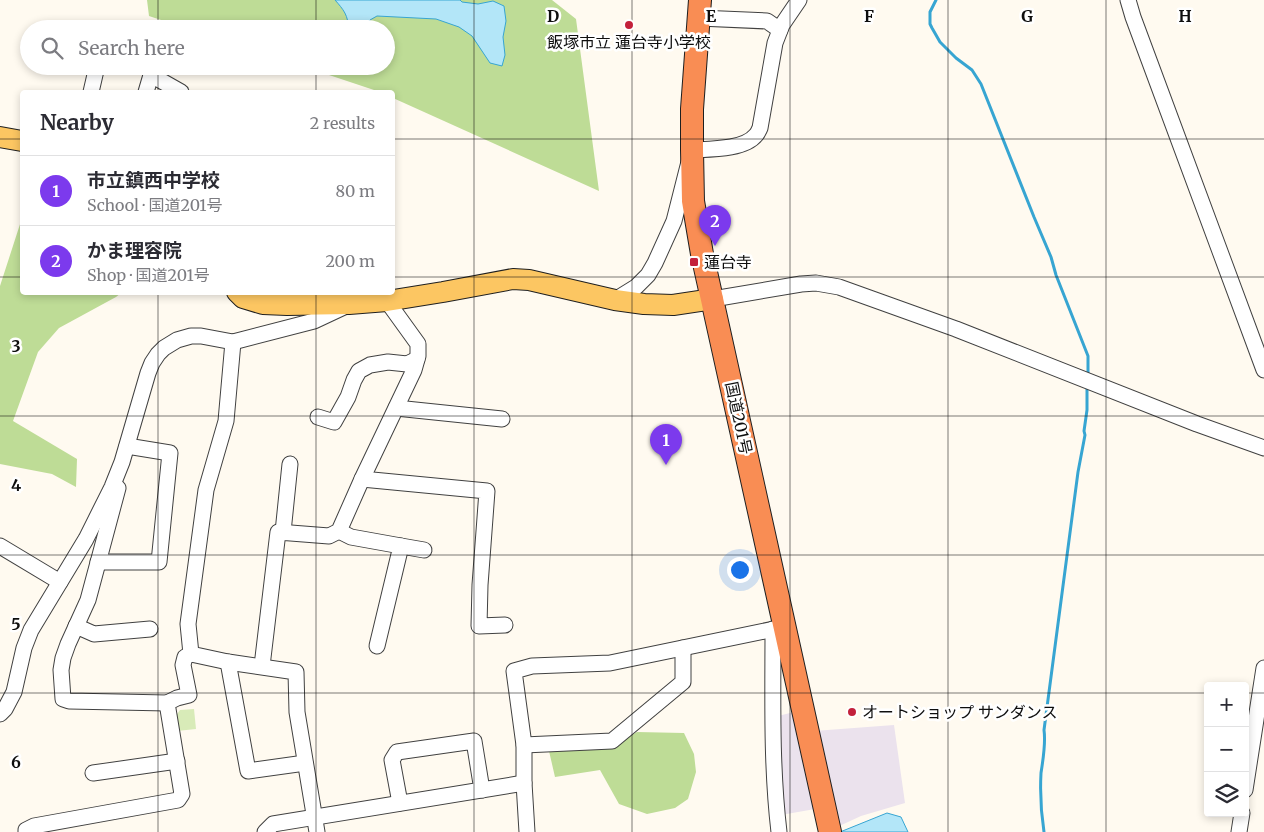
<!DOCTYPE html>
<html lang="en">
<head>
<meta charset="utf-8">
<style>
  :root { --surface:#fff; --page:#f7f7f7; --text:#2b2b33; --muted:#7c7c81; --line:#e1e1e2; --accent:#7c3aed }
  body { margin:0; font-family:Merriweather,"Noto Sans JP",serif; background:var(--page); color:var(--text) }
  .controls { position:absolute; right:15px; bottom:15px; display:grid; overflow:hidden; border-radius:5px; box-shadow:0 2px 8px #0003 }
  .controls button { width:45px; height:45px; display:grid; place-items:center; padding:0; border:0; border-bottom:1px solid var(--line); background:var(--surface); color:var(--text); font:25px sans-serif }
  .you { position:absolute; left:739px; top:569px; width:18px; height:18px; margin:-12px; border:4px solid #fff; border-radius:50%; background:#1a73e8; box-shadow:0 0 0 8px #1a73e833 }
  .badge { display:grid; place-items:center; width:32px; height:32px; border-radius:50%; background:var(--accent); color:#fff; font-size:16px; font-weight:700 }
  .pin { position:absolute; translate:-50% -41px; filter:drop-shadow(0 1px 2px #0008) }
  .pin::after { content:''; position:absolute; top:26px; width:18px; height:15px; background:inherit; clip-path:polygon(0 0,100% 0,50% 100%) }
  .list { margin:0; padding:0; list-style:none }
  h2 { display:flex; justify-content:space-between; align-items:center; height:65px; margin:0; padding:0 20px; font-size:21px }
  h2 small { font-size:16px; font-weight:400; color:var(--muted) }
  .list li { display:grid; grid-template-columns:32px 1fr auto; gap:15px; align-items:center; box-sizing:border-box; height:70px; padding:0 20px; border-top:1px solid var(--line) }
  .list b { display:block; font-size:19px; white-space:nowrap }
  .list p { margin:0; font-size:16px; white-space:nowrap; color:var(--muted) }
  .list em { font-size:16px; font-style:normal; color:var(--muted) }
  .icon { flex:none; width:28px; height:28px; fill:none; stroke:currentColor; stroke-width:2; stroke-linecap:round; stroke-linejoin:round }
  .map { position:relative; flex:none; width:1264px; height:832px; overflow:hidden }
  .search { position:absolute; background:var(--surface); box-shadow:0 2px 8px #0003; left:20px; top:20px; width:375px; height:55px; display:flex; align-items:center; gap:12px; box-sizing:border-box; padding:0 18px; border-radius:28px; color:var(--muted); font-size:19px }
  .panel { position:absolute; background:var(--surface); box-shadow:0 2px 8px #0003; left:20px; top:90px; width:375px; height:205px; border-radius:5px }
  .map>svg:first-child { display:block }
  .industrial { fill:#ebe2ed }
  .green { fill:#d8ebb8 }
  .forest { fill:#bedc96 }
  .water { fill:#b3e6f8; stroke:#37a5d2 }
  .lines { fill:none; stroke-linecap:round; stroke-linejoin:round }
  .stream { stroke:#37a5d2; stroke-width:3 }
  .minor-casing { stroke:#414141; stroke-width:17 }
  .major-casing { stroke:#1f1f1f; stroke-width:22 }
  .highway-casing { stroke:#1f1f1f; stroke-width:24 }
  .minor { stroke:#fff; stroke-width:15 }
  .major { stroke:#fcc662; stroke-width:20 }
  .highway { stroke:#f98d54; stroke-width:22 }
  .grid { fill:none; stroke:#0e0e0e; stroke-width:1; stroke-opacity:0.55 }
  .poi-dot { fill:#c3213b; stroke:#fff; stroke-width:2 }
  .labels { text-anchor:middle; stroke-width:5; stroke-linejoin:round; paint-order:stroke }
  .poi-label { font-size:16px; fill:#0e0e0e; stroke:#fff; text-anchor:start }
  .street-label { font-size:16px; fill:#0e0e0e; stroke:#fff }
  .grid-label { font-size:16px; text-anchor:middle; font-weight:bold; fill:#0e0e0e; stroke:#fff; stroke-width:5; stroke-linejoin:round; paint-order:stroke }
</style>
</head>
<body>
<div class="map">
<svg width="1264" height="832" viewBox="0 0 1264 832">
  <rect width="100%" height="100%" fill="#fffaf0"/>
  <g class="industrial">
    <polygon points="794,712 815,809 781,815 774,717"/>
    <polygon points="894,725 905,803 861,816 835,828 814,731"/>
  </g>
  <polygon class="green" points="194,709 196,729 177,731 175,717 180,710"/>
  <g class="forest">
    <polygon points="147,0 552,0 576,19 599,191 393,98 392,92 380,92 302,66 386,66 386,29 188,29 149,16"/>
    <polygon points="22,218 22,292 121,293 116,297 59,328 38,352 13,421 77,459 76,487 52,474 0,464 0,286"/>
    <polygon points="637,732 684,733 694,754 696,772 688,799 675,808 647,814 619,804 600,770 555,777 549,751 611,747"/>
  </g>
  <g class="water">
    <path d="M335,0h125l2,2 16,2 15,-3 11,5 2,15 -3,16 2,18 -3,11 -12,-3 -18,-27 -13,-9 -23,-8 -59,-3 -7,4 -5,9h-17c1,-13 -5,-20 -13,-29z"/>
    <polygon points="887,813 901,817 908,832 840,832"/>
  </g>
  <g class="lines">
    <g class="stream">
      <polyline points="936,0 930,12 930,24 932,28 940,42 956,58 972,70 981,84 1034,217 1051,257 1056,275 1088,356 1088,375"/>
      <path d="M1044,832c-3,-19 -4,-40 -3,-59 2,-14 5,-29 3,-43l34,-258 7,-37 -1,-4 3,-21v-23"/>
    </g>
    <g class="minor-casing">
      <g id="minor">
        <polyline points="1128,0 1133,17 1264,370"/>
        <polyline points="699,18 767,21 780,30"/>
        <polyline points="152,66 151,75 181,92"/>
        <polyline points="91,92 97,66"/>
        <polyline points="146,92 151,75"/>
        <polyline points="713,299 801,284 816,283 839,287 956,329 1197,424 1264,448"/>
        <path d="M615,300l21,-13 12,-12 7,-12 19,-42 18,-71c18,-1 52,0 64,-15 2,-2 3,-5 4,-7l15,-85 7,-18 17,-25"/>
        <polyline points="233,342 226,421 206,490 188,624 191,654 228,662 296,672 297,712 317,832"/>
        <polyline points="396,408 502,419"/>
        <polyline points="318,417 334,422 348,397 354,380 359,371 370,365 388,362 407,364 417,359"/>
        <polyline points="362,479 487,491 480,585 479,626 505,625"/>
        <polyline points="118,488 88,600 68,644 63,658 61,670 63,699 69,701 167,703"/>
        <polyline points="339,531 351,537 401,546 377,646"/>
        <polyline points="283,532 290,464"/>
        <polyline points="0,546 60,582"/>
        <polyline points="401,546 424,550"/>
        <polyline points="98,562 159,562 170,453 127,446"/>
        <polyline points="76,626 94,634 150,629"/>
        <path d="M773,629c0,68 -2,135 6,203"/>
        <polyline points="228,662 248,771 305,763"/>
        <polyline points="262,666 278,532 329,536 339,531 362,479 414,370 418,356 418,344 387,301"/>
        <polyline points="0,714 5,709 14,692 24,648 31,630 86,539 112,487 122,462 148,373 152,363 158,354 164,348 177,340 191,336 201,336 233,342 314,321 346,306"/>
        <polyline points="524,745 612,741 683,682 683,648"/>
        <polyline points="93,773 177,761"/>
        <polyline points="1245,790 1264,668"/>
        <polyline points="400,803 392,760 397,752 474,741 482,790"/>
        <polyline points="26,832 26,830 34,826 178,800 182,794 167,703 177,698 189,695 183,665 185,657 191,654"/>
        <polyline points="265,832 273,824 524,783"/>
        <polyline points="527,832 524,783 524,745 514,671 532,666 610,663 784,627"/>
        <polyline points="1239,832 1242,813"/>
      </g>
    </g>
    <g class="major-casing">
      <g id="major">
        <polyline points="0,137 22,141"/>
        <polyline points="237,292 243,298 263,304 287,305 349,304 387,301 443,292 513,279 529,280 615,300 644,304 673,305 713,299"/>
      </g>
    </g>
    <g class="highway-casing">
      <polyline id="highway" points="700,0 692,109 692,150 693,201 702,254 830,832"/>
    </g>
    <use href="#minor" class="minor"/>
    <use href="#major" class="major"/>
    <use href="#highway" class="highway"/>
  </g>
  <path class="grid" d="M158,0v29M316,0v29M474,0v832M632,0v832M790,0v832M948,0v832M1106,0v832M158,66v26M316,66v26M0,139h22M392,139h872M0,277h22M392,277h872M158,292v540M316,292v540M0,416h1264M0,555h1264M0,693h1208M1245,693h19"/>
  <g class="poi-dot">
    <circle cx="629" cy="25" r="5"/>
    <rect x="689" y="257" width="10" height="10" rx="2.5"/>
    <circle cx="852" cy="712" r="5"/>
  </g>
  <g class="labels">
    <g class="poi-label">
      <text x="629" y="48" text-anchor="middle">飯塚市立 蓮台寺小学校</text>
      <text x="704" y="268">蓮台寺</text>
      <text x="862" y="718">オートショップ サンダンス</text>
    </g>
    <g class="street-label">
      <text transform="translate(739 418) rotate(78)" y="6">国道201号</text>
    </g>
  </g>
  <g class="grid-label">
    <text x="553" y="22">D</text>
    <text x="711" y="22">E</text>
    <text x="869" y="22">F</text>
    <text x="1027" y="22">G</text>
    <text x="1185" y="22">H</text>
    <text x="16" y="352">3</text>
    <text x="16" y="491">4</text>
    <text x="16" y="630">5</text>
    <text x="16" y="768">6</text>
  </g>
</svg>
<div class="controls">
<button>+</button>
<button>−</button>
<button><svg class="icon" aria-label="layers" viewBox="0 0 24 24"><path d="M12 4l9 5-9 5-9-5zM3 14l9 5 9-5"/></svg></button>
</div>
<div class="you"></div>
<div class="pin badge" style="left:666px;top:465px">1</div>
<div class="pin badge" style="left:715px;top:246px">2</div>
<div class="search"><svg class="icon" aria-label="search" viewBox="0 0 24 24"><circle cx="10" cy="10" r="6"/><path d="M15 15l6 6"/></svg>Search here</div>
<section class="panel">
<h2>Nearby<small>2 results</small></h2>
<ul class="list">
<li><span class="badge">1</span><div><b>市立鎮西中学校</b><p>School · 国道201号</p></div><em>80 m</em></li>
<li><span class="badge">2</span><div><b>かま理容院</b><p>Shop · 国道201号</p></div><em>200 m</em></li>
</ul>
</section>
</div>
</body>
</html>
